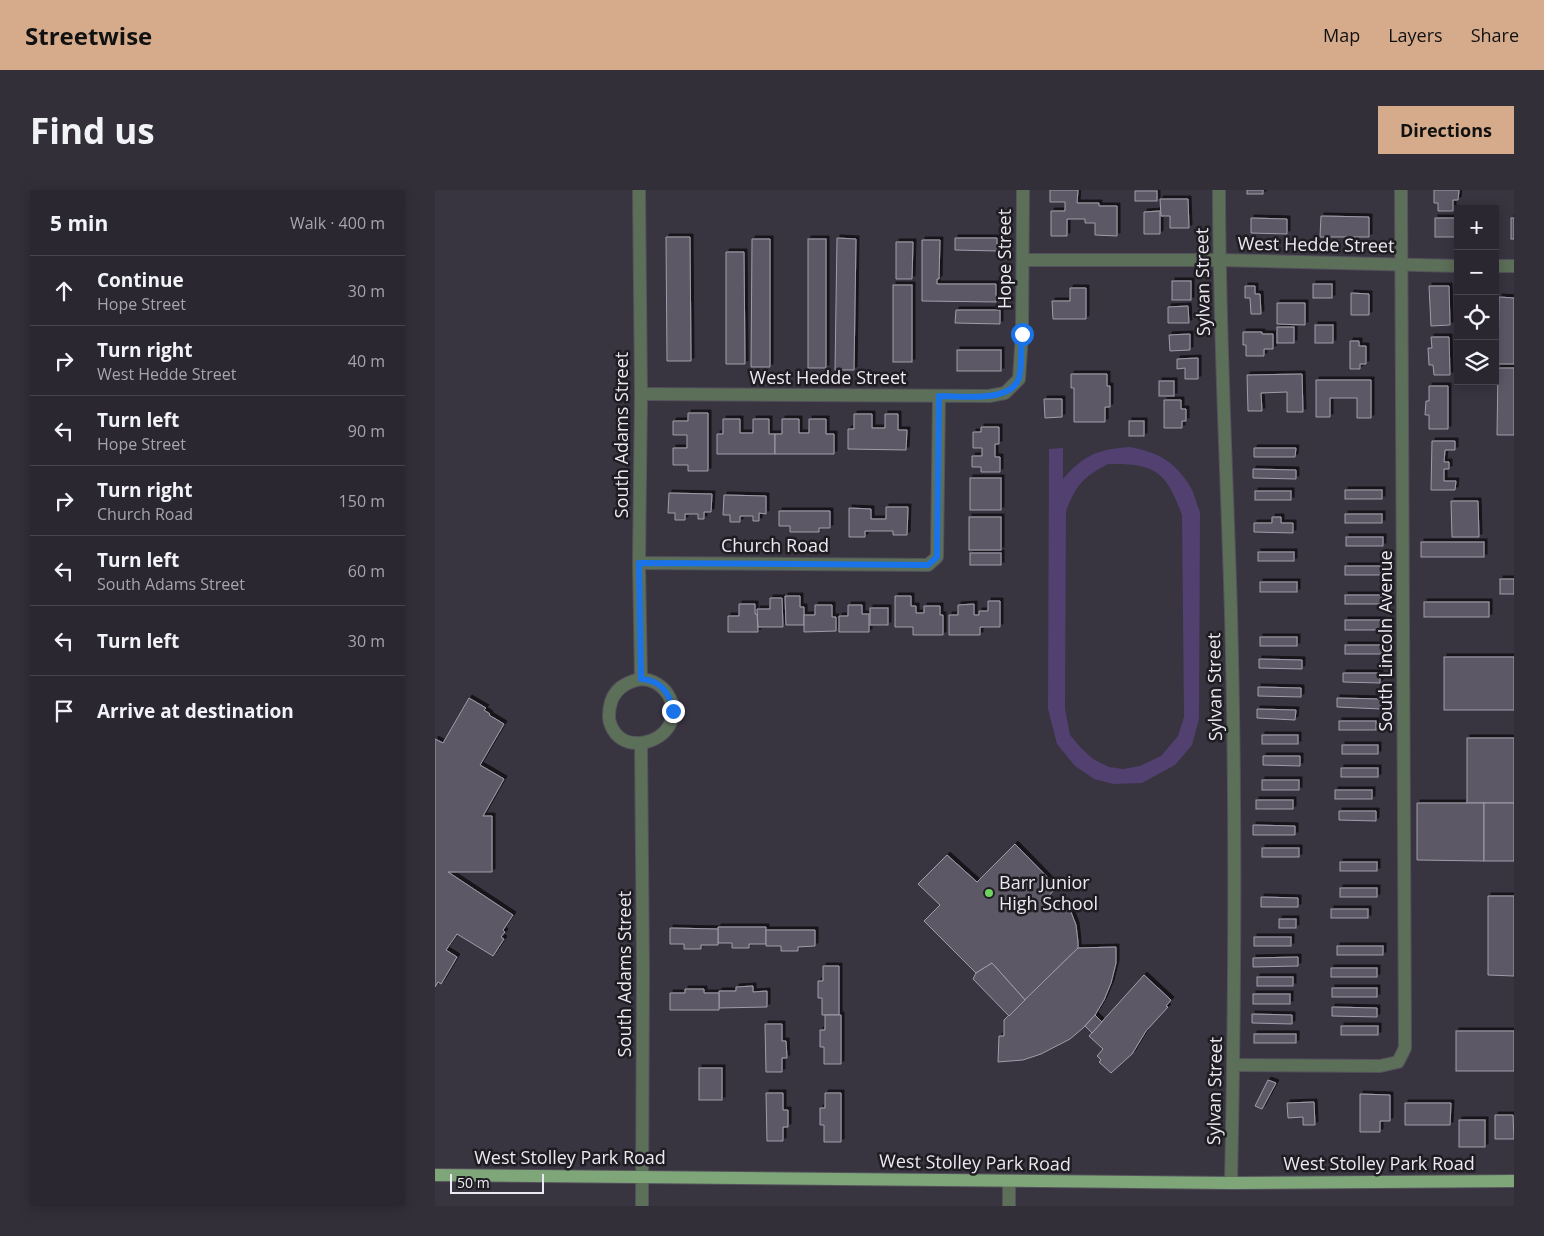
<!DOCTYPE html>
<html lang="en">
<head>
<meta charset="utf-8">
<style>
  :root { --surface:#2a2730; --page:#322f38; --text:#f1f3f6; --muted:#a5a5ab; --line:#46444c; --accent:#d6ab8b }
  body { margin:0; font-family:"Open Sans",sans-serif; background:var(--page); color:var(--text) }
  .controls { position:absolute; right:15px; top:15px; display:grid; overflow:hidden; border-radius:0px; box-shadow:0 2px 12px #0003 }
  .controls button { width:45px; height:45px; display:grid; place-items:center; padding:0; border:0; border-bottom:1px solid var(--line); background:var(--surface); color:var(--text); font:25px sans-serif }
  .scale { position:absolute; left:15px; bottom:12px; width:94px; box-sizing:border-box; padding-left:5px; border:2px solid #ebe9f1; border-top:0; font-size:14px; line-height:18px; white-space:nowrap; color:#ebe9f1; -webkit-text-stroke:4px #1f1d22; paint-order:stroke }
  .stop { position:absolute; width:15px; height:15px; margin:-11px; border:4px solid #1a73e8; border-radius:50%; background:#fff }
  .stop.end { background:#1a73e8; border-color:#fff; box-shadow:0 1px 5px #0008 }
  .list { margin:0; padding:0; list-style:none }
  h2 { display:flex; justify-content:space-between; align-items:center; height:65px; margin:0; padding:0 20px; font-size:21px }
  h2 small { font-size:16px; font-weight:400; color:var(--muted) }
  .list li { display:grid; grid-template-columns:32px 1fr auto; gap:15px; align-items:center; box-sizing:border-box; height:70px; padding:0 20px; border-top:1px solid var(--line) }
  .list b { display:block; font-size:19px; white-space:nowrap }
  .list p { margin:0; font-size:16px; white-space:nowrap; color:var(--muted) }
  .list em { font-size:16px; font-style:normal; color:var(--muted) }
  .icon { flex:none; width:28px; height:28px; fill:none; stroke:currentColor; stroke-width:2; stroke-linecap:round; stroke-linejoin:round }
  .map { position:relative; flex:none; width:1079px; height:1016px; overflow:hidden; border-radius:0px }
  header { display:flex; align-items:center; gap:30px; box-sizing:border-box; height:70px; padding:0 25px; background:var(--accent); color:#111 }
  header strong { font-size:24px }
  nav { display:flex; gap:28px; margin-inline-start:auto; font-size:18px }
  .intro { display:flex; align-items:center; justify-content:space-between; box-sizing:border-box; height:120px; padding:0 30px }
  h1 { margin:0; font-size:35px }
  .button { padding:12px 22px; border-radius:0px; background:var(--accent); color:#111; font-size:18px; font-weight:700 }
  main { display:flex; gap:30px; padding:0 30px }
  aside { flex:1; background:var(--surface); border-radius:0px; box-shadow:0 2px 12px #0003 }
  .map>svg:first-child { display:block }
  .green { fill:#524071; fill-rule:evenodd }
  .building { fill:#5c5865; stroke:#a19cab; filter:url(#shadow) }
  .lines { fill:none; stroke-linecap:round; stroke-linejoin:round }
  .minor-casing { stroke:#55515c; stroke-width:14 }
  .major-casing { stroke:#55515c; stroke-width:14 }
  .minor { stroke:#5c6f59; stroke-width:12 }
  .major { stroke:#7ea678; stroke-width:12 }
  .route { stroke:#1a73e8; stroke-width:6 }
  .poi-dot { fill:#6ed360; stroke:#1f1d22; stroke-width:2 }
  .labels { text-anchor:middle; stroke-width:5; stroke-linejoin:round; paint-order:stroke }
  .street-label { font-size:18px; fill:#ebe9f1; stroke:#1f1d22 }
  .poi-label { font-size:18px; fill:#ebe9f1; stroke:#1f1d22; text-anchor:start }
</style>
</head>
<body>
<header>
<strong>Streetwise</strong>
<nav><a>Map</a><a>Layers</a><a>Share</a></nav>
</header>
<div class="intro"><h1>Find us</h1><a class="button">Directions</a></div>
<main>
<aside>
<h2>5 min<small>Walk · 400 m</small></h2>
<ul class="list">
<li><svg class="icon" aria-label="ahead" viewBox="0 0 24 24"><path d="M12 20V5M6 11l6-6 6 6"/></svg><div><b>Continue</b><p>Hope Street</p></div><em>30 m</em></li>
<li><svg class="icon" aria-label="right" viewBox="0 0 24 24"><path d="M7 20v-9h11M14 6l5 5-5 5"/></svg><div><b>Turn right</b><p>West Hedde Street</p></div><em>40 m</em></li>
<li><svg class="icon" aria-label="left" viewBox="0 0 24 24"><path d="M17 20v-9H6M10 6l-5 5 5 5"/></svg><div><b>Turn left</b><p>Hope Street</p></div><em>90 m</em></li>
<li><svg class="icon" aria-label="right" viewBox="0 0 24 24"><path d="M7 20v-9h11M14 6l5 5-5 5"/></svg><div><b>Turn right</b><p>Church Road</p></div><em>150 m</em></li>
<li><svg class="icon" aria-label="left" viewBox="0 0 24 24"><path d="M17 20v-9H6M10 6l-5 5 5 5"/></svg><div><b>Turn left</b><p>South Adams Street</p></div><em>60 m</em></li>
<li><svg class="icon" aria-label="left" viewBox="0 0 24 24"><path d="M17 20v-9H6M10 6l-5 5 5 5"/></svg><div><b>Turn left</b></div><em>30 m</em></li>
<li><svg class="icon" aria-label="arrive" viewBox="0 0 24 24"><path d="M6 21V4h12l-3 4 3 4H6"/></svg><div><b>Arrive at destination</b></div></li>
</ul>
</aside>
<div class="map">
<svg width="1079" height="1016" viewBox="0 0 1079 1016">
  <defs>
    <filter id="shadow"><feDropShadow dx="3" dy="-3" stdDeviation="0" flood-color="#0009"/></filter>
  </defs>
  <rect width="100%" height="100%" fill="#383440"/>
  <path class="green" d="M695,257c26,5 43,13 58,36 6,8 8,20 12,29l-1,207 -7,26 -17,20 -33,18 -29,1 -19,-5 -19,-13 -18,-22 -9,-35 1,-260 14,-1v31c21,-24 35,-30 67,-32zM673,274c47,-1 58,7 74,51l2,202 -6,19 -17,20 -21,10 -17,3 -14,-2 -16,-8 -12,-11 -11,-13 -5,-26 1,-198c11,-27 16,-33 42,-47z"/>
  <g class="building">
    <polygon points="615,0 643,0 642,13 664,13 664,16 682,16 682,46 660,45 660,33 650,33 650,29 632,29 632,46 616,46 616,21 630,21 630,12 615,12"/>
    <rect x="812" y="0" width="16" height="4"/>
    <polygon points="999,0 1024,0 1023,10 1018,10 1018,21 1003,21 1003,13 999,13"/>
    <rect x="700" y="1" width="22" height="10"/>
    <polygon points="725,9 753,9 754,38 735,38 735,26 726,26"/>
    <polygon points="725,21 725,44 709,44 709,22"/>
    <polygon points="886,26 934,27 934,47 885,47"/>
    <polygon points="816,28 852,29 852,44 816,43"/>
    <rect x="1000" y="28" width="23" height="19"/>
    <rect x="1076" y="28" width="3" height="21"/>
    <polygon points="231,47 255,47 256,171 232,171"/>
    <polygon points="402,48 421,49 419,180 400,180"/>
    <polygon points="520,48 562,48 562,61 520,60"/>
    <polygon points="317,49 335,49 335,177 316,177"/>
    <rect x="373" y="49" width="18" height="129"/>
    <polygon points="487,50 505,50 504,89 502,89 502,94 561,94 561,112 487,111"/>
    <polygon points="461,52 478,52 477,89 461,89"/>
    <polygon points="291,62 309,62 310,174 291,174"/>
    <rect x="737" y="91" width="19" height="19"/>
    <rect x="878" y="94" width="19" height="14"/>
    <rect x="458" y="95" width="19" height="77"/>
    <polygon points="810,96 820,96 820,104 825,104 826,124 816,124 815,108 810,108"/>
    <polygon points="994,96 1014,96 1015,135 996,136"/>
    <polygon points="635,98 651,98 651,129 618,129 617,111 635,111"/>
    <polygon points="916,103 934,104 934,125 916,125"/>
    <polygon points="1064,107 1079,108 1079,174 1063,174"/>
    <polygon points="842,113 870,113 870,135 842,134"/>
    <polygon points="753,116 754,133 733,133 733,117"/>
    <polygon points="521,120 565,120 565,134 520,133"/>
    <rect x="880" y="135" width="18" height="18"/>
    <rect x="842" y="137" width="17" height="16"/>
    <polygon points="808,142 827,142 827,144 838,144 838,159 829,159 829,166 811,166 811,155 808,155"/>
    <polygon points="755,144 755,160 735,161 734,145"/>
    <polygon points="996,147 1014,147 1015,185 999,185 998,175 994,175 993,158 997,158"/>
    <polygon points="915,151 924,151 924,156 931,156 931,174 925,174 925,179 915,179"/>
    <rect x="522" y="160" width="44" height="21"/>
    <polygon points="763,168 763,189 750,189 750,178 742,179 742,169"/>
    <polygon points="1063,178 1079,178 1079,245 1062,245"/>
    <polygon points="636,184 672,184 672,196 675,196 675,217 670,217 670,232 639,232 639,198 636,198"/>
    <polygon points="867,184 868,222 852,222 852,202 826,203 827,221 813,221 812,185"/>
    <polygon points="881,190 936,190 936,228 922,228 922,208 895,208 895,227 881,227"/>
    <rect x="724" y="191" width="15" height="15"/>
    <polygon points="994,196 1013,196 1013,239 994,239 994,225 990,225 991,211 994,211"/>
    <polygon points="609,209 627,209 627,227 610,228"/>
    <polygon points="729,210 746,210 746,219 751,219 751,231 747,231 747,238 729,238"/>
    <polygon points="253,223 273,223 273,281 253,281 253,275 238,275 238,258 252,258 252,245 238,245 238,231 253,231"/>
    <polygon points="419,224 437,224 437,238 450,238 450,224 463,224 463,240 472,240 471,260 413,259 413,239 419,239"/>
    <polygon points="288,229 305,229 305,243 318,243 318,229 334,229 334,244 340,244 340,264 282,264 282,244 288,244"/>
    <polygon points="347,229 364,229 364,243 374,243 374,229 391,229 391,244 399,244 399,264 340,264 340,244 347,244"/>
    <rect x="694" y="231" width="15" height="15"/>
    <polygon points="546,237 564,237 564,254 560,254 560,267 565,267 565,282 546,282 546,277 537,277 537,266 547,266 547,258 538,258 538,242 546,242"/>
    <polygon points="997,251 1020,251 1020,260 1010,260 1009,272 1014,272 1014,279 1009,279 1009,291 1021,291 1020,300 996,300"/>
    <polygon points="819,258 861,258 860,267 819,267"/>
    <polygon points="818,279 861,280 861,289 818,288"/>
    <rect x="535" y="288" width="31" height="32"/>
    <rect x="910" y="300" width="37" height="9"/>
    <rect x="820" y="301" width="36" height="9"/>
    <polygon points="234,303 277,304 276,322 269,322 269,329 263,329 263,324 250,324 250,330 240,330 240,323 233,323"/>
    <polygon points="289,305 331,306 331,324 324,323 324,331 318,331 318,326 305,326 305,332 295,332 295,325 288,325"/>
    <polygon points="1016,311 1043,311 1044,347 1017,347"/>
    <polygon points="451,317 473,317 472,345 458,345 458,341 430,341 430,347 414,347 414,318 436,319 436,329 451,329"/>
    <polygon points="344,321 395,321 395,338 384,338 384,342 355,342 355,336 344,336"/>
    <rect x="910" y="324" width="37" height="9"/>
    <rect x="534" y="327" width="32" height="33"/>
    <polygon points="837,327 846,327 846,333 858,333 858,343 819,342 819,333 837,333"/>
    <rect x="911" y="347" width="37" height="9"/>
    <rect x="986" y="352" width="63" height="15"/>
    <rect x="823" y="362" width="36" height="9"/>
    <rect x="535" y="363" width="31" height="12"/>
    <rect x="910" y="376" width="37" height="9"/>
    <rect x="1065" y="389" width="14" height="15"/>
    <rect x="825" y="392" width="37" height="10"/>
    <rect x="910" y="405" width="37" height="9"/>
    <polygon points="350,406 365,406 365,417 369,417 369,435 351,435"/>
    <polygon points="460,406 476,406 476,416 481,416 481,423 489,423 489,416 505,416 505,425 508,425 508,445 478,445 478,437 460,437"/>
    <polygon points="335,408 347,408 348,437 323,437 322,419 335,419"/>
    <polygon points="553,411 565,411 565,437 545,437 545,445 514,445 514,425 523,425 523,415 539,414 539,425 544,425 544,421 553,421"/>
    <rect x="989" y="412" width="65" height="15"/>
    <polygon points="304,414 320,414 320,424 322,424 323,442 293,442 293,426 304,426"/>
    <polygon points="380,415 397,415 397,427 401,427 401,441 369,442 369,425 380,425"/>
    <polygon points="413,415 427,415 427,424 434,424 434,442 404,442 404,426 413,426"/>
    <rect x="435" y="418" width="18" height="17"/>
    <rect x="910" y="430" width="37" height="10"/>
    <rect x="825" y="447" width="37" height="9"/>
    <rect x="910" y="455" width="37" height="9"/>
    <rect x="1009" y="467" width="70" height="53"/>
    <polygon points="824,469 867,470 867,479 824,478"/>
    <polygon points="908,483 945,483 945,493 908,492"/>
    <polygon points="823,497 866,498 866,507 823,506"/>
    <polygon points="34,508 51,518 49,520 55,524 54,525 69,534 45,575 69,589 48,626 57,626 57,682 13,682 78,725 68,740 70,742 66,747 69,749 58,766 22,744 11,760 22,767 6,794 3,792 0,797 0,549 8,553"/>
    <polygon points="902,508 946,509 946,519 902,517"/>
    <polygon points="822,519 861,520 860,530 822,528"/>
    <rect x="904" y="531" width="37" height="9"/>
    <rect x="827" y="545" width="36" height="9"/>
    <rect x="1032" y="548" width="47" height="65"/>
    <rect x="907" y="555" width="36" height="9"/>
    <polygon points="828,566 865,566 865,576 828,575"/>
    <rect x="906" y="578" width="37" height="9"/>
    <rect x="827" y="590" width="37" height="10"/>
    <rect x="900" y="600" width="37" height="9"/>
    <rect x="821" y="610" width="37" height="9"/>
    <polygon points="982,613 1049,613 1049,671 982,670"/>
    <rect x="1049" y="613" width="30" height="58"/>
    <polygon points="904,621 941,621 941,631 904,630"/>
    <polygon points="818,635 860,636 860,645 818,645"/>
    <polygon points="580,654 622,697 609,711 619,721 627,715 636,722 641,735 643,752 643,758 590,810 557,773 541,783 489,731 505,715 483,694 512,665 542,692"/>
    <rect x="827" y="658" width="37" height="9"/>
    <rect x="905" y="672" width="37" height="9"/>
    <rect x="905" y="698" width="37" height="9"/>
    <polygon points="1053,706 1079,706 1079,786 1053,785"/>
    <polygon points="826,707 863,708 863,717 826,717"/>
    <rect x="896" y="719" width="37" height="9"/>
    <rect x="844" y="729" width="17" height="9"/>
    <polygon points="283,737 331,737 331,754 314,754 314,758 297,758 297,753 283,753"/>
    <polygon points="235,738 283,739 283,755 266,755 266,759 249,759 249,754 235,754"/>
    <polygon points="331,740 380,740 380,756 363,757 363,761 346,761 346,756 331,756"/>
    <rect x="819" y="747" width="37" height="9"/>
    <rect x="902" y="756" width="46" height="9"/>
    <polygon points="681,757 681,773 676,793 669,810 660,825 648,838 635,849 606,864 588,870 563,872 564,846 569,846 569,830 643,758"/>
    <polygon points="863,767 863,776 818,777 818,768"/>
    <polygon points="557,773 590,810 574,826 538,789 541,783"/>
    <polygon points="388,776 404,776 404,825 387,825 387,808 383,808 383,791 388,791"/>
    <rect x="896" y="778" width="46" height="9"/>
    <polygon points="709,785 736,810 731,816 733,817 711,841 697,864 676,883 664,872 666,870 662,866 668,859 654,846"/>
    <rect x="822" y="787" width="36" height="9"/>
    <polygon points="318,796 318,802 332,801 332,817 284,818 284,801 301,801 301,797"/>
    <rect x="897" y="798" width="45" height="9"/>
    <polygon points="250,799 269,799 269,803 284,803 284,820 235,820 235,803 250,803"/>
    <rect x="818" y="804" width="37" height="10"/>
    <polygon points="897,817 942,818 942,827 897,826"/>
    <polygon points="817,824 857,825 857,834 817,833"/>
    <polygon points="390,825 406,825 406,874 389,874 389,857 385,857 385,840 390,840"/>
    <polygon points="660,825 667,832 657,843 650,836"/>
    <polygon points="330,834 347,834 347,851 351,851 352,868 347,868 347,882 331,882"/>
    <rect x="906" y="836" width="37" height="9"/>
    <rect x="1021" y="841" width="58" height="40"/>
    <rect x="819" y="844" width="42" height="9"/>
    <rect x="264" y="878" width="23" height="32"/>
    <polygon points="833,890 841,893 827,919 820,916"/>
    <polygon points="331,903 348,903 348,920 353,920 353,937 348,937 348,951 332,951"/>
    <polygon points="390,903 406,903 406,952 389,952 389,935 385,935 385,918 390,918"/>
    <polygon points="925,904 955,905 955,931 945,931 945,942 925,942"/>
    <polygon points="879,912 880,935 868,935 868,927 853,928 852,913"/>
    <polygon points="970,913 1016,913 1015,935 970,935"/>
    <polygon points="1060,925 1078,925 1079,949 1060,949"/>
    <rect x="1024" y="930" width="26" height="27"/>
  </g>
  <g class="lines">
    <g class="minor-casing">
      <g id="minor">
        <polyline points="204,0 206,204 204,373 206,489"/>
        <path d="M784,0c0,141 8,283 12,424 5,190 4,379 0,569"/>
        <polyline points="588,70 784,70 1023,76"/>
        <polyline points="1060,76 1079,76"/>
        <polyline points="206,204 554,206 570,203 584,189 587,144 588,0"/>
        <polyline points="204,373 493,375 502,367 504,206"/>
        <path d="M206,489c23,1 40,25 28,47 -10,17 -39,24 -53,8 -4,-5 -7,-12 -7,-18 0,-21 11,-33 32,-37z"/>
        <polyline points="206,553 208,781 207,1016"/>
        <polyline points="798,875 945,876 963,872 970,858 966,0"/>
        <polyline points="574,1016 574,991"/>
      </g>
    </g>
    <g class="major-casing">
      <polyline id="major" points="0,985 796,993 1079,991"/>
    </g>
    <use href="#minor" class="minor"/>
    <use href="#major" class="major"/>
  </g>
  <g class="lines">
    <path class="route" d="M238,521c-3,-18 -13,-31 -32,-32l-2,-116 289,2 9,-8 2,-161c22,0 72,7 80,-18 3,-11 2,-32 3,-44"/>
  </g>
  <circle class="poi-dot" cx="554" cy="703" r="5"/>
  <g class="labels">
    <g class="street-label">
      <text transform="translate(881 55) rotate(1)" y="6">West Hedde Street</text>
      <text transform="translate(570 69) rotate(-90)" y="6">Hope Street</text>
      <text transform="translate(768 92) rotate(-91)" y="6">Sylvan Street</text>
      <text x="393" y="194">West Hedde Street</text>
      <text transform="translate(187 245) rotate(-90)" y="6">South Adams Street</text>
      <text x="340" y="362">Church Road</text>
      <text transform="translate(951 451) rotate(-90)" y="6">South Lincoln Avenue</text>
      <text transform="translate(780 497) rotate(-91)" y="6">Sylvan Street</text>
      <text transform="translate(190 784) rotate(-90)" y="6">South Adams Street</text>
      <text transform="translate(780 901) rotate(-89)" y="6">Sylvan Street</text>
      <text x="135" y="974">West Stolley Park Road</text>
      <text transform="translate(540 973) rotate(1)" y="6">West Stolley Park Road</text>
      <text x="944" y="980">West Stolley Park Road</text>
    </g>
    <g class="poi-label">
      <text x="564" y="699">Barr Junior<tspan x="564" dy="21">High School</tspan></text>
    </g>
  </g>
</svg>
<div class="controls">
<button>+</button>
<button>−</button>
<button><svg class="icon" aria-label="locate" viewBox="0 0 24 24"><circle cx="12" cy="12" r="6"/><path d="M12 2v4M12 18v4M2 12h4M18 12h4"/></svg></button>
<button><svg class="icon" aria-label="layers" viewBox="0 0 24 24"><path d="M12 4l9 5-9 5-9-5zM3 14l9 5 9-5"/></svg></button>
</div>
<div class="scale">50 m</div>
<div class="stop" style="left:587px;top:144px"></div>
<div class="stop end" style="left:238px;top:521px"></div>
</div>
</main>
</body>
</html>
